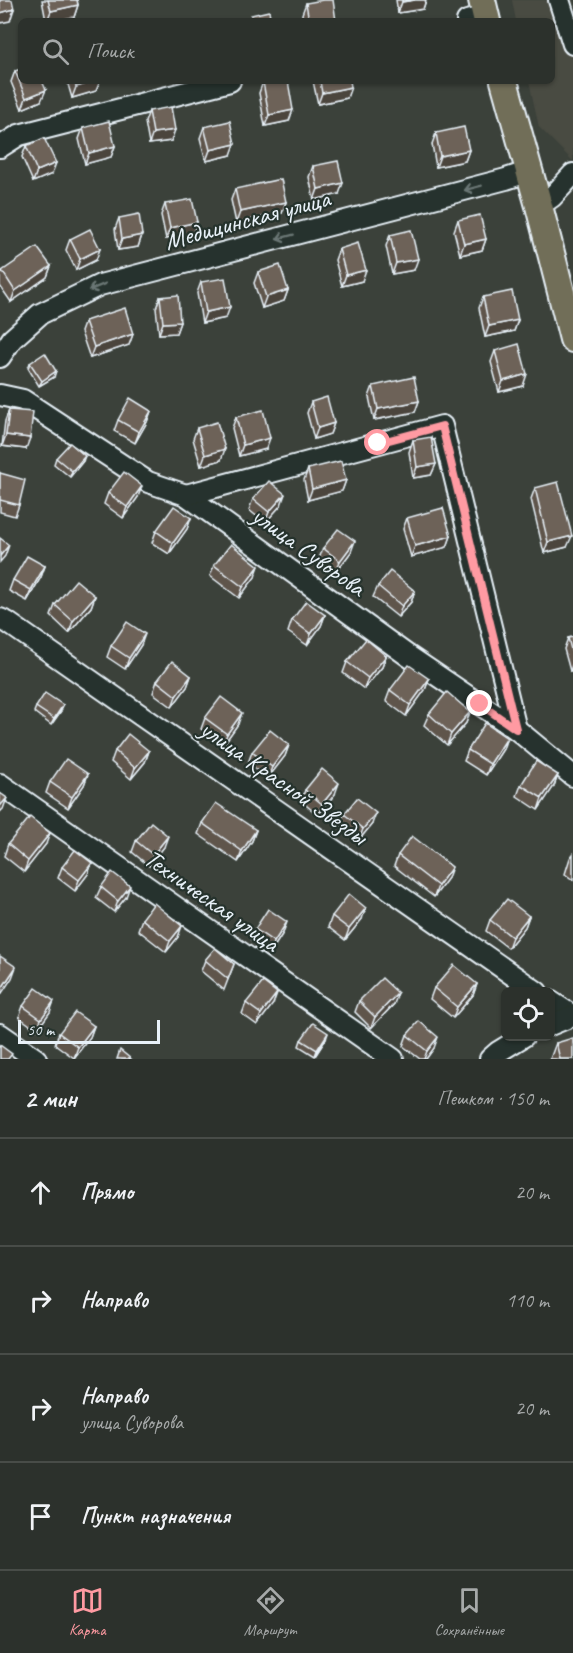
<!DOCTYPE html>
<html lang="ru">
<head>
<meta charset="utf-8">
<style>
  :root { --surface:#2c312c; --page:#343934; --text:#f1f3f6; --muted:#a6a9a9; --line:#484c48; --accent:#ff9aa2 }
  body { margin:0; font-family:Caveat,sans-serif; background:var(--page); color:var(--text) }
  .controls { position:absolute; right:18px; bottom:18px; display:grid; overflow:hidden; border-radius:9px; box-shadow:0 2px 4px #0004 }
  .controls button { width:54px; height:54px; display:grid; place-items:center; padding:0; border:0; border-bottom:2px solid var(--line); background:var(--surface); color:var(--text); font:30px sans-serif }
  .scale { position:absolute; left:18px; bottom:15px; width:142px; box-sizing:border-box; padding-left:6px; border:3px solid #e8f1f8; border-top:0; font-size:16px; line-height:21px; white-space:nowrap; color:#e8f1f8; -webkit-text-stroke:4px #26332d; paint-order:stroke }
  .stop { position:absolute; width:18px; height:18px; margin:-14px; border:4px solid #ff9aa2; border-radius:50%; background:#fff }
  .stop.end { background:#ff9aa2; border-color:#fff; box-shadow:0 2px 6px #0008 }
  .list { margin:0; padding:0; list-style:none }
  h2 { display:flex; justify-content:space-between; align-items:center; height:78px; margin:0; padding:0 24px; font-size:26px }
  h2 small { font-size:20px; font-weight:400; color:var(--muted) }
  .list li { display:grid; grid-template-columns:39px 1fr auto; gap:18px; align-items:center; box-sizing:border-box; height:108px; padding:0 24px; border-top:2px solid var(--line) }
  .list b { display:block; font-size:22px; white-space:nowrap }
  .list p { margin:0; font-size:20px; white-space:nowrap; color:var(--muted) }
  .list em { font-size:20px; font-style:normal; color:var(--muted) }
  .icon { flex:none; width:33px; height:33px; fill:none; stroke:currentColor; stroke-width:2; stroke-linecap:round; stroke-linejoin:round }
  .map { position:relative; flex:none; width:573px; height:1059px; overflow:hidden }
  .search { position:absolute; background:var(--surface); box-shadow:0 2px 4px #0004; left:18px; right:18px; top:18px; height:66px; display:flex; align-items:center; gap:15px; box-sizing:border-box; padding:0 21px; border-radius:9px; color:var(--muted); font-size:22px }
  .sheet { height:510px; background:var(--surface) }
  nav { display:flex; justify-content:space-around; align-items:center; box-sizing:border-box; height:84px; border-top:2px solid var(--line); background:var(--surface); font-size:16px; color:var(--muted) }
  nav a { display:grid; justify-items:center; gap:3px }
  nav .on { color:var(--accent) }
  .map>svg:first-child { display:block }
  .built { fill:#4a4b43 }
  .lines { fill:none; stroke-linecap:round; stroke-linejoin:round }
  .minor-casing { stroke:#e8f1f8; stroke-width:24 }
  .major-casing { stroke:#e8f1f8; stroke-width:30 }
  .minor { stroke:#26332d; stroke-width:20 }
  .major { stroke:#716e59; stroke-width:26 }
  .wall { fill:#5e544c; stroke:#e8f1f8; stroke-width:1.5 }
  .shaded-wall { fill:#4c453e; stroke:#e8f1f8; stroke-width:1.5 }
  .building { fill:#6d6258; stroke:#e8f1f8; stroke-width:1.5 }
  .oneway { stroke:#6a7674 }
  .route { stroke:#ff9aa2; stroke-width:8 }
  .labels { text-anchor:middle; stroke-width:4.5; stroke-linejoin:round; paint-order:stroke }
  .street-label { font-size:26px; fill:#e8f1f8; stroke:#26332d }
</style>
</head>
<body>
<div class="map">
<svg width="573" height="1059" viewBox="0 0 573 1059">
  <rect width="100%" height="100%" fill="#3b413a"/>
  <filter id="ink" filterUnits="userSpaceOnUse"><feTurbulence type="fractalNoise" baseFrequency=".0167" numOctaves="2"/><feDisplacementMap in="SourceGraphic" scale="12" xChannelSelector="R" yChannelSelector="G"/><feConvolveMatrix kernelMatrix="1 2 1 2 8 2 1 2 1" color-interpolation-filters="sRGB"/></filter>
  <g filter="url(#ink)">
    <polygon class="built" points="512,0 573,0 573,161 539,127 529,81 552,81 552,21 516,21"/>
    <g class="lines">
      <g class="minor-casing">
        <g id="minor">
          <polyline points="559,0 573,44"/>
          <polyline points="467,21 486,16"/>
          <polyline points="0,147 19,135 230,81"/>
          <polyline points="539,206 552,197 573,174"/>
          <polyline points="0,357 12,339 40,314 100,285 506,179 530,171"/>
          <polyline points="0,395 23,400 148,482 186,495 407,655 516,729 573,776"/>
          <polyline points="186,495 442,426 516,729"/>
          <polyline points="0,619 7,622 537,992"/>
          <polyline points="0,784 393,1059"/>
          <polyline points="550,1001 573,1016"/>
          <polyline points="550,1025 572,1016"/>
          <polyline points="0,1034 36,1059"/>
          <polyline points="490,1059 498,1052 524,1036"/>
        </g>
      </g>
      <g class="major-casing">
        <g id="major">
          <polyline points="482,0 487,21"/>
          <polyline points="504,81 539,206 573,339"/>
        </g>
      </g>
      <use href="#minor" class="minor"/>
      <use href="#major" class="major"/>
    </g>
    <g class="wall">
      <polygon points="42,0 77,0 78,5 74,17 53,21 46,21"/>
      <polygon points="396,0 426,0 423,9 398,13"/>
      <polygon points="306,3 336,21 303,21 302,14"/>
      <polygon points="15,71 41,101 22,109 11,82"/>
      <polygon points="67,81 100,81 96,91 72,98"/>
      <polygon points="313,81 350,81 347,98 318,104"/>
      <polygon points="263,82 289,121 265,126 259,93"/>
      <polygon points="149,111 171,141 149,144 145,122"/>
      <polygon points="204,127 231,155 206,161 200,138"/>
      <polygon points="83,128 115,146 111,157 85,164 79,139"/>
      <polygon points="436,133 469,150 465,161 436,167 432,144"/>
      <polygon points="26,146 52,174 33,182 22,157"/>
      <polygon points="313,166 339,194 314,200 309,177"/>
      <polygon points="235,189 286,202 282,213 236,223 231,200"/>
      <polygon points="165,204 197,222 193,233 166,239 161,215"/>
      <polygon points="119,218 142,235 138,247 118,250 115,229"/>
      <polygon points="458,220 486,239 482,250 460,255 454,231"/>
      <polygon points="390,235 414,270 392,274 386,246"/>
      <polygon points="70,239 96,260 76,270 66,250"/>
      <polygon points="339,249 362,281 342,286 335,260"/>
      <polygon points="51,266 47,277 11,302 0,286 0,276 2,271"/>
      <polygon points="258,272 288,290 284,301 262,308 254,283"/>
      <polygon points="201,282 226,318 202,323 197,293"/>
      <polygon points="160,297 180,322 176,333 159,334 156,308"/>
      <polygon points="483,297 518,320 514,331 485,337 479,308"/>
      <polygon points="85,321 133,334 129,345 90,358 81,332"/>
      <polygon points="495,351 523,386 499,392 491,362"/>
      <polygon points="30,363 54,377 39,386 28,368"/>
      <polygon points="373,386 419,401 415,412 374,420 369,397"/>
      <polygon points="311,402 334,423 330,434 314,439 307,413"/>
      <polygon points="9,410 26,449 2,446 5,421"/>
      <polygon points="151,411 147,422 135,443 114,431 118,420"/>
      <polygon points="236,417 266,449 239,456 232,428"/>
      <polygon points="197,428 221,460 201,466 193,439"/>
      <polygon points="413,440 436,464 431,475 413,478 409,452"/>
      <polygon points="56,458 83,461 70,477 54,464"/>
      <polygon points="308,469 346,480 342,491 308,500 304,480"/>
      <polygon points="0,473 19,505 15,516 0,512"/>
      <polygon points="535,488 567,547 544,553 531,499"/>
      <polygon points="108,493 138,497 123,518 104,504"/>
      <polygon points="253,499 281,505 265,523 249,510"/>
      <polygon points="191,518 187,529 169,554 152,543 156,531"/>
      <polygon points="407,518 451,536 447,547 411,557 403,529"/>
      <polygon points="323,548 351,552 336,572 319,559"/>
      <polygon points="214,565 255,577 239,598 210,576"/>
      <polygon points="45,566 41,577 27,601 9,591 13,580"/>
      <polygon points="378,586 415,591 411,602 398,617 373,597"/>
      <polygon points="95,596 91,607 69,633 51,616 55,605"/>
      <polygon points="325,615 321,626 307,645 288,632 292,620"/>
      <polygon points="573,637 573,670 570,671 564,649 568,638"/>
      <polygon points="141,645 125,669 107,657 111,646"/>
      <polygon points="386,656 382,667 364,689 343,673 347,662"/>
      <polygon points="191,676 187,687 172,707 153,693 157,681"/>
      <polygon points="429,679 425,690 406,716 386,701 390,690"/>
      <polygon points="63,705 61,711 51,725 34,712 36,707"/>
      <polygon points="470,712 466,723 447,745 424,725 429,714"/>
      <polygon points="205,718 238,724 223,745 201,729"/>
      <polygon points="289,745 285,756 268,778 248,763 252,752"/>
      <polygon points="503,749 486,775 464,761 468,750"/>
      <polygon points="115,751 149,751 145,762 131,779 111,762"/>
      <polygon points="88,774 84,785 68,808 46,793 50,782"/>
      <polygon points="558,775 554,786 538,810 517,796 521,785"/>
      <polygon points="305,790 335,794 318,815 301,801"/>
      <polygon points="344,814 372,824 359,840 340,825"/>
      <polygon points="202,823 256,830 252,841 238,862 198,834"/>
      <polygon points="136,841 164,847 149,866 132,852"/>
      <polygon points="8,844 46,844 24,872 4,856"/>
      <polygon points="573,854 573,880 565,874 570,858"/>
      <polygon points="398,855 448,878 434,897 394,866"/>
      <polygon points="92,863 88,874 75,891 58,878 62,867"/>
      <polygon points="101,887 126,897 114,912 96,898"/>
      <polygon points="332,916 362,919 345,940 328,927"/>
      <polygon points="529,916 525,927 508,948 486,931 490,920"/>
      <polygon points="142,919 178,937 166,952 138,930"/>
      <polygon points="255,929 283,933 270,953 251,940"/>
      <polygon points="205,960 234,964 224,990 201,971"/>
      <polygon points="477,984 473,995 453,1018 430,999 434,988"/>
      <polygon points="359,1001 394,1004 371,1028 355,1012"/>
      <polygon points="246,1003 273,1004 257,1025 242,1014"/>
      <polygon points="23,1006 50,1012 37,1030 19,1017"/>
      <polygon points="94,1026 90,1037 74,1058 55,1044 59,1033"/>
      <polygon points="407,1035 434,1048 426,1059 420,1059 403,1046"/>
      <polygon points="326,1039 315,1056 299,1046 301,1040"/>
      <polygon points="556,1043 573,1059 550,1059"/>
    </g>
    <g class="shaded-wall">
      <polygon points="415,0 426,0 423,9 398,13 402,2"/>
      <polygon points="78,5 74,17 53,21 47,21 51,11"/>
      <polygon points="14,9 10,21 0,23 0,13"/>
      <polygon points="96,81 100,81 96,91 72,98 76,87"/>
      <polygon points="351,87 347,98 318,104 322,93"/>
      <polygon points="46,90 41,101 22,109 26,98"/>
      <polygon points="293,110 289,121 265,126 269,115"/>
      <polygon points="175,130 171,141 149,144 153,133"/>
      <polygon points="235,144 231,155 206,161 210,150"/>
      <polygon points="115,146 111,157 85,164 89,153"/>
      <polygon points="469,150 465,161 436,167 440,156"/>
      <polygon points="56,163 52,174 33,182 37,171"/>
      <polygon points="343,183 339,194 314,200 318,189"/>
      <polygon points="286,202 282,213 236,223 240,212"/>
      <polygon points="197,222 193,233 166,239 170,228"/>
      <polygon points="142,235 138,247 118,250 122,239"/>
      <polygon points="486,239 482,250 460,255 464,244"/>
      <polygon points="100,249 96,260 76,270 80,259"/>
      <polygon points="418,259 414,270 392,274 396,263"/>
      <polygon points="51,266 47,277 11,302 15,291"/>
      <polygon points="366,270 362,281 342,286 346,275"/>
      <polygon points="288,290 284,301 262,308 266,297"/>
      <polygon points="230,307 226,318 202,323 206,312"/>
      <polygon points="518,320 514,331 485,337 489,326"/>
      <polygon points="180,322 176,333 159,334 163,323"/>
      <polygon points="133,334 129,345 90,358 94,347"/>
      <polygon points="56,371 54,377 39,386 42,381"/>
      <polygon points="527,374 523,386 499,392 503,381"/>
      <polygon points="419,401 415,412 374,420 378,409"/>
      <polygon points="151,411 147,422 135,443 139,432"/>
      <polygon points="334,423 330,434 314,439 318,428"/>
      <polygon points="6,435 30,438 26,449 2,446"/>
      <polygon points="270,438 266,449 239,456 243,445"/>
      <polygon points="225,449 221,460 201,466 205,455"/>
      <polygon points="85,456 83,461 70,477 72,471"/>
      <polygon points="436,464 431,475 413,478 417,467"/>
      <polygon points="346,480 342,491 308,500 312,489"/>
      <polygon points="142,486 138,497 123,518 127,507"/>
      <polygon points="285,494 281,505 265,523 269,512"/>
      <polygon points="191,518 187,529 169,554 173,543"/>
      <polygon points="451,536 447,547 411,557 415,546"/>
      <polygon points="572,536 567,547 544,553 548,542"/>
      <polygon points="355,541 351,552 336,572 340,561"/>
      <polygon points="9,545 5,556 0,562 0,556"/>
      <polygon points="45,566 41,577 27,601 31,590"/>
      <polygon points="259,566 255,577 239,598 243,587"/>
      <polygon points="415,591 411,602 398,617 402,606"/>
      <polygon points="95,596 91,607 69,633 73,621"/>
      <polygon points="325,615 321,626 307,645 311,634"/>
      <polygon points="145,634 141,645 125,669 129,658"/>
      <polygon points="386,656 382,667 364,689 368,678"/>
      <polygon points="573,663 573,670 570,671"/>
      <polygon points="191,676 187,687 172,707 176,696"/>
      <polygon points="429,679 425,690 406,716 410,705"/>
      <polygon points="63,705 61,711 51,725 54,719"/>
      <polygon points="470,712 466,723 447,745 451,734"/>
      <polygon points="242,713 238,724 223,745 227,734"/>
      <polygon points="507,738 503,749 486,775 490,764"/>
      <polygon points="289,745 285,756 268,778 272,767"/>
      <polygon points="149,751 145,762 131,779 135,768"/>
      <polygon points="88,774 84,785 68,808 72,797"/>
      <polygon points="558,775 554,786 538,810 542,798"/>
      <polygon points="339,783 335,794 318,815 322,804"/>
      <polygon points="7,798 3,809 0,812 0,806"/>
      <polygon points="376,813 372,824 359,840 363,829"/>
      <polygon points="256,830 252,841 238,862 242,851"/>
      <polygon points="50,833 46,844 24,872 28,861"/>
      <polygon points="168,836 164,847 149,866 153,855"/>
      <polygon points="92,863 88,874 75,891 79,880"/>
      <polygon points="452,867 448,878 434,897 438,886"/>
      <polygon points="130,886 126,897 114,912 118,901"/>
      <polygon points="366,908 362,919 345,940 349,929"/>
      <polygon points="529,916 525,927 508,948 512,937"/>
      <polygon points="287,922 283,933 270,953 274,942"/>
      <polygon points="182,926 178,937 166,952 170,941"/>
      <polygon points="16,967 12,978 0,996 2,988"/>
      <polygon points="477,984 473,995 453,1018 457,1007"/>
      <polygon points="277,993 273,1004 257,1025 261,1014"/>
      <polygon points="398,993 394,1004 371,1028 375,1017"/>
      <polygon points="54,1001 50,1012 37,1030 41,1019"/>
      <polygon points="94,1026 90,1037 74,1058 78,1047"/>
      <polygon points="328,1033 326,1039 315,1056 317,1050"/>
      <polygon points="438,1037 434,1048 426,1059 424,1059 427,1051"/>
    </g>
    <g class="building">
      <polygon points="0,0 12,0 14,9 0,13"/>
      <polygon points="48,0 77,0 78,5 51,11"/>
      <polygon points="323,0 333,0 336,21 309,21 306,3"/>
      <polygon points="402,0 415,0 402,2"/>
      <polygon points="269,11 271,21 252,21 251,15"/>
      <polygon points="21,69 21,81 42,81 46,90 26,98 15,71"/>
      <polygon points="74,81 96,81 76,87"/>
      <polygon points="268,81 288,81 293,110 269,115 263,82"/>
      <polygon points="320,81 350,81 351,87 322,93"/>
      <polygon points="171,107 175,130 153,133 149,111"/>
      <polygon points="109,121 115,146 89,153 83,128"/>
      <polygon points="230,121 235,144 210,150 204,127"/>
      <polygon points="464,127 469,150 440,156 436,133"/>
      <polygon points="44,138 56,163 37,171 26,146"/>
      <polygon points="338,161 343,183 318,189 313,166"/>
      <polygon points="281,179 286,202 240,212 235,189"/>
      <polygon points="192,199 197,222 170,228 165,204"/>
      <polygon points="139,214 142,235 122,239 119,218"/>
      <polygon points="480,215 486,239 464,244 458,220"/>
      <polygon points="90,229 100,249 80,259 70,239"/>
      <polygon points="411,230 418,259 396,263 390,235"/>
      <polygon points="358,243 366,270 346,275 339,249"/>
      <polygon points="37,247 51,266 15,291 2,271"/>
      <polygon points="280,265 288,290 266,297 258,272"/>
      <polygon points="225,278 230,307 206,312 201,282"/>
      <polygon points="512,291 518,320 489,326 483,297"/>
      <polygon points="178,295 180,322 163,323 160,297"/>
      <polygon points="125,308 133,334 94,347 85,321"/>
      <polygon points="519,344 527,374 503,381 495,351"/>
      <polygon points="45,353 56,371 42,381 30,363"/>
      <polygon points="414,377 419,401 378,409 373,386"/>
      <polygon points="327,397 334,423 318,428 311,402"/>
      <polygon points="130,398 151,411 139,432 118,420"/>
      <polygon points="9,410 33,412 30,438 6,435"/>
      <polygon points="263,410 270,438 243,445 236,417"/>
      <polygon points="217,422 225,449 205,455 197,428"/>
      <polygon points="431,437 436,464 417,467 413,440"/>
      <polygon points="70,443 85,456 72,471 56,458"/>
      <polygon points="341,461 346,480 312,489 308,469"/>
      <polygon points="124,472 142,486 127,507 108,493"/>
      <polygon points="0,473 25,480 19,505 0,500"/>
      <polygon points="269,481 285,494 269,512 253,499"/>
      <polygon points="558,482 572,536 548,542 535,488"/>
      <polygon points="174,506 191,518 173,543 156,531"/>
      <polygon points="443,508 451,536 415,546 407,518"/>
      <polygon points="338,529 355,541 340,561 323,548"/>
      <polygon points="0,538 9,545 0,556"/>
      <polygon points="231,544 259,566 243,587 214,565"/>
      <polygon points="27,556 45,566 31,590 13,580"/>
      <polygon points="390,571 415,591 402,606 378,586"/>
      <polygon points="76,580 95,596 73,621 55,605"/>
      <polygon points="306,601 325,615 311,634 292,620"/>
      <polygon points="127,622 145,634 129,658 111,646"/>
      <polygon points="573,637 573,657 568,638"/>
      <polygon points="366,639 386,656 368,678 347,662"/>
      <polygon points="172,661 191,676 176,696 157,681"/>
      <polygon points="409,665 429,679 410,705 390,690"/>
      <polygon points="447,692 470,712 451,734 429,714"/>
      <polygon points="45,693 63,705 54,719 36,707"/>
      <polygon points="221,697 242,713 227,734 205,718"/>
      <polygon points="485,723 507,738 490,764 468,750"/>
      <polygon points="270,730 289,745 272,767 252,752"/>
      <polygon points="128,734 149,751 135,768 115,751"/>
      <polygon points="66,759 88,774 72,797 50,782"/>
      <polygon points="536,761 558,775 542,798 521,785"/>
      <polygon points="322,769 339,783 322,804 305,790"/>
      <polygon points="0,793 7,798 0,806"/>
      <polygon points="357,798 376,813 363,829 344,814"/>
      <polygon points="216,803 256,830 242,851 202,823"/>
      <polygon points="30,817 50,833 28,861 8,844"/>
      <polygon points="151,822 168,836 153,855 136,841"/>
      <polygon points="412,836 452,867 438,886 398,855"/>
      <polygon points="75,850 92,863 79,880 62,867"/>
      <polygon points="112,872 130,886 118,901 101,887"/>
      <polygon points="349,894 366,908 349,929 332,916"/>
      <polygon points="507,899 529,916 512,937 490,920"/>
      <polygon points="154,903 182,926 170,941 142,919"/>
      <polygon points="268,909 287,922 274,942 255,929"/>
      <polygon points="215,948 234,964 228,979 205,960"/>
      <polygon points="0,956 16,967 2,988 0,987"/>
      <polygon points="454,965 477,984 457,1007 434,988"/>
      <polygon points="382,978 398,993 375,1017 359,1001"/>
      <polygon points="263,982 277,993 261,1014 246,1003"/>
      <polygon points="36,988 54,1001 41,1019 23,1006"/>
      <polygon points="75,1012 94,1026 78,1047 59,1033"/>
      <polygon points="419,1021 438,1037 427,1051 407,1035"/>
      <polygon points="313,1023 328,1033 317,1050 301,1040"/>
      <polygon points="573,1038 573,1059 560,1059 556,1043"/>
      <polygon points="0,1045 12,1054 8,1059 0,1059"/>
      <polygon points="120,1050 131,1059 117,1059"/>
    </g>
    <defs><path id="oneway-shaft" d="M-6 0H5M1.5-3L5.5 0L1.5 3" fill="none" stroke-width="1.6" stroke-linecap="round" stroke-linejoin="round" transform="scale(1.5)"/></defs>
    <g class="oneway">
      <use href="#oneway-shaft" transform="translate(473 188) rotate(165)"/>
      <use href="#oneway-shaft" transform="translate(285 237) rotate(165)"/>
      <use href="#oneway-shaft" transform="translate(97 287) rotate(158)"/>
    </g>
  </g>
  <g class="lines" filter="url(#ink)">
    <polyline class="route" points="378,443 442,426 516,729 480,704"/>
  </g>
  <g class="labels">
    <g class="street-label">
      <text transform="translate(247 219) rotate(-15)" y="9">Медицинская улица</text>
      <text transform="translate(309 551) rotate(36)" y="9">улица Суворова</text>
      <text transform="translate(284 782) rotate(35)" y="9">улица Красной Звезды</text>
      <text transform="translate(212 900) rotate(35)" y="9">Техническая улица</text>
    </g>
  </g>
</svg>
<div class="controls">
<button><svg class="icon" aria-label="locate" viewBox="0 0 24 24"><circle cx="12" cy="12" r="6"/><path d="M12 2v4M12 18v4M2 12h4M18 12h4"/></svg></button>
</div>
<div class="scale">50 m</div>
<div class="stop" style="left:378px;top:443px"></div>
<div class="stop end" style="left:480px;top:704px"></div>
<div class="search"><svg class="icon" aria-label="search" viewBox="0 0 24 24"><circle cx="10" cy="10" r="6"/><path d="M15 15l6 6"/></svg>Поиск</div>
</div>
<section class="sheet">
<h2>2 мин<small>Пешком · 150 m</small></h2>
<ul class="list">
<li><svg class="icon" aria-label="ahead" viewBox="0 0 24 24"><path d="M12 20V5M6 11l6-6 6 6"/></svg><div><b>Прямо</b></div><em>20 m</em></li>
<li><svg class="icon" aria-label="right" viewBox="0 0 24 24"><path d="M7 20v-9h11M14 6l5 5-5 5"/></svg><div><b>Направо</b></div><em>110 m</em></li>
<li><svg class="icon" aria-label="right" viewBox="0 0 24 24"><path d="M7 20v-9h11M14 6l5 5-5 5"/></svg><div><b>Направо</b><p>улица Суворова</p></div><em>20 m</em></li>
<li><svg class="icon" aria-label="arrive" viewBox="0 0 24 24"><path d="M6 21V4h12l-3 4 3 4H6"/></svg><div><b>Пункт назначения</b></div></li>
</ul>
</section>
<nav>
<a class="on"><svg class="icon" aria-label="map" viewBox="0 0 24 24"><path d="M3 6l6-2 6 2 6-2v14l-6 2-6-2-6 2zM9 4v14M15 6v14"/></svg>Карта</a>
<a><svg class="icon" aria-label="directions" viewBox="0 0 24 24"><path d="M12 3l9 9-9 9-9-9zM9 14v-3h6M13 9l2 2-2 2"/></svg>Маршрут</a>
<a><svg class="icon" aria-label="saved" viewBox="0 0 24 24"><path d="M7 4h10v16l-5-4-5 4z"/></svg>Сохранённые</a>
</nav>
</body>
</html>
